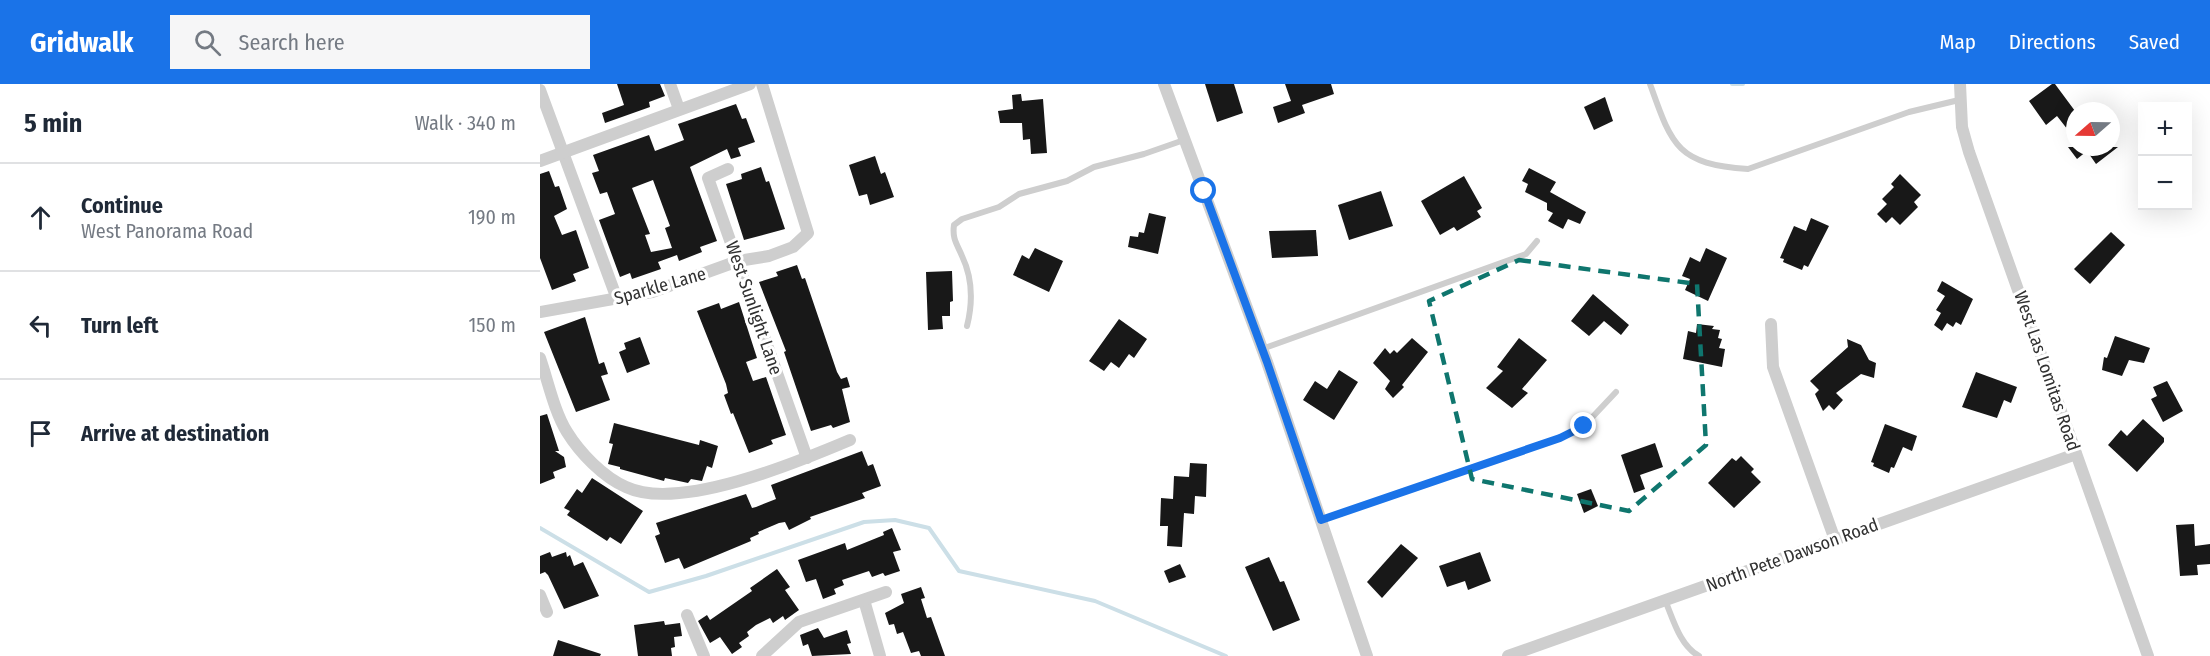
<!DOCTYPE html>
<html lang="en">
<head>
<meta charset="utf-8">
<style>
  :root { --surface:#fff; --page:#f6f6f7; --text:#1f2937; --muted:#747a83; --line:#e0e1e3; --accent:#1a73e8 }
  body { margin:0; font-family:"Fira Sans Condensed",sans-serif; background:var(--page); color:var(--text) }
  .controls { position:absolute; right:18px; top:18px; display:grid; overflow:hidden; border-radius:0px; box-shadow:0 6px 24px #0002 }
  .controls button { width:54px; height:54px; display:grid; place-items:center; padding:0; border:0; border-bottom:2px solid var(--line); background:var(--surface); color:var(--text); font:30px sans-serif }
  .compass { position:absolute; left:1526px; top:18px; width:54px; height:54px; border-radius:50%; background:var(--surface); box-shadow:0 6px 24px #0002; rotate:250deg }
  .stop { position:absolute; width:18px; height:18px; margin:-14px; border:4px solid #1a73e8; border-radius:50%; background:#fff }
  .stop.end { background:#1a73e8; border-color:#fff; box-shadow:0 2px 6px #0008 }
  .list { margin:0; padding:0; list-style:none }
  h2 { display:flex; justify-content:space-between; align-items:center; height:78px; margin:0; padding:0 24px; font-size:26px }
  h2 small { font-size:20px; font-weight:400; color:var(--muted) }
  .list li { display:grid; grid-template-columns:39px 1fr auto; gap:18px; align-items:center; box-sizing:border-box; height:108px; padding:0 24px; border-top:2px solid var(--line) }
  .list b { display:block; font-size:22px; white-space:nowrap }
  .list p { margin:0; font-size:20px; white-space:nowrap; color:var(--muted) }
  .list em { font-size:20px; font-style:normal; color:var(--muted) }
  .icon { flex:none; width:33px; height:33px; fill:none; stroke:currentColor; stroke-width:2; stroke-linecap:round; stroke-linejoin:round }
  .map { position:relative; flex:none; width:1670px; height:572px; overflow:hidden }
  header { display:flex; align-items:center; gap:36px; box-sizing:border-box; height:84px; padding:0 30px; background:var(--accent); color:#fff }
  header strong { font-size:28px }
  nav { display:flex; gap:33px; margin-inline-start:auto; font-size:21px }
  .search { width:420px; height:54px; background:var(--page); display:flex; align-items:center; gap:15px; box-sizing:border-box; padding:0 21px; border-radius:0px; color:var(--muted); font-size:22px }
  main { display:flex }
  aside { flex:1; background:var(--surface) }
  .map>svg:first-child { display:block }
  .lines { fill:none; stroke-linecap:round; stroke-linejoin:round }
  .stream { stroke:#ccdfe7; stroke-width:4 }
  .building { fill:#181818; fill-rule:evenodd }
  .service { stroke:#cecece; stroke-width:6 }
  .minor { stroke:#cecece; stroke-width:12 }
  .route { stroke:#1a73e8; stroke-width:8 }
  .marked { fill:none; stroke:#0f766e; stroke-width:4.5; stroke-dasharray:12 8; stroke-linejoin:round }
  .labels { text-anchor:middle; stroke-width:6; stroke-linejoin:round; paint-order:stroke }
  .street-label { font-size:18px; fill:#313131; stroke:#fff }
</style>
</head>
<body>
<header>
<strong>Gridwalk</strong>
<div class="search"><svg class="icon" aria-label="search" viewBox="0 0 24 24"><circle cx="10" cy="10" r="6"/><path d="M15 15l6 6"/></svg>Search here</div>
<nav><a>Map</a><a>Directions</a><a>Saved</a></nav>
</header>
<main>
<aside>
<h2>5 min<small>Walk · 340 m</small></h2>
<ul class="list">
<li><svg class="icon" aria-label="ahead" viewBox="0 0 24 24"><path d="M12 20V5M6 11l6-6 6 6"/></svg><div><b>Continue</b><p>West Panorama Road</p></div><em>190 m</em></li>
<li><svg class="icon" aria-label="left" viewBox="0 0 24 24"><path d="M17 20v-9H6M10 6l-5 5 5 5"/></svg><div><b>Turn left</b></div><em>150 m</em></li>
<li><svg class="icon" aria-label="arrive" viewBox="0 0 24 24"><path d="M6 21V4h12l-3 4 3 4H6"/></svg><div><b>Arrive at destination</b></div></li>
</ul>
</aside>
<div class="map">
<svg width="1670" height="572" viewBox="0 0 1670 572">
  <rect width="100%" height="100%" fill="#fff"/>
  <g class="lines">
    <g class="stream">
      <polyline points="1192,0 1203,0"/>
      <polyline points="0,444 109,508 166,492 324,438 355,436 389,444 419,487 555,517 686,572"/>
    </g>
  </g>
  <g class="building">
    <polygon points="77,0 120,0 125,12 109,18 110,23 65,39 62,29 84,21"/>
    <polygon points="665,0 694,0 703,29 677,38"/>
    <polygon points="745,0 791,0 794,10 762,21 765,29 738,39 733,23 751,17"/>
    <polygon points="1512,0 1515,0 1535,27 1535,55 1517,32 1506,41 1489,17"/>
    <polygon points="481,10 482,17 503,15 507,69 491,70 490,55 483,56 482,39 460,39 458,27 473,25 472,11"/>
    <polygon points="1065,13 1073,37 1054,46 1044,23"/>
    <path d="M196,20l6,15 4,-1 9,24 -17,6 3,8 -10,3 -4,-10 -37,18 27,74 -17,6 2,5 -23,9 -2,-6 -19,7 3,7 -29,10 -2,-6 -10,4 -21,-57 16,-6 -8,-22 -7,2 -8,-21 7,-2 -6,-16 56,-20 6,16 29,-11 -6,-16zM113,96l17,46 -5,2 7,20 -21,4 -6,-17 5,-1 -18,-46z"/>
    <polygon points="1528,63 1578,63 1556,80 1547,67 1537,75"/>
    <polygon points="335,72 341,90 345,88 354,113 330,121 327,110 319,112 309,81"/>
    <polygon points="221,83 226,98 229,97 245,145 204,156 186,100 202,95 201,90"/>
    <polygon points="989,84 1016,98 1010,108 1046,128 1040,140 1028,135 1023,145 1008,137 1013,129 1007,126 1007,119 985,108 988,100 982,97"/>
    <polygon points="9,87 15,103 19,102 27,125 14,132 22,151 36,146 49,184 33,190 36,197 12,206 0,174 0,90"/>
    <polygon points="1360,90 1381,111 1374,118 1378,123 1360,141 1352,133 1346,139 1337,130 1347,120 1342,115 1354,103 1351,100"/>
    <polygon points="924,92 942,124 937,127 941,133 917,147 914,143 900,151 881,117"/>
    <polygon points="841,107 853,142 809,156 798,121"/>
    <polygon points="609,129 626,133 618,170 588,163 590,152 598,153 599,148 604,149"/>
    <polygon points="1271,134 1289,142 1268,183 1264,181 1262,186 1243,178 1244,175 1240,174 1254,142 1266,147"/>
    <polygon points="776,146 778,172 732,174 729,147"/>
    <polygon points="1571,148 1585,161 1550,200 1534,185"/>
    <polygon points="495,164 523,177 509,208 473,191 482,171 489,175"/>
    <polygon points="1166,164 1187,174 1168,217 1145,206 1150,195 1142,192 1150,173 1160,178"/>
    <polygon points="257,181 262,195 265,194 297,288 301,295 307,293 310,303 302,305 310,338 293,344 291,341 271,347 244,268 246,267 219,198 238,192 236,188"/>
    <polygon points="412,187 413,217 410,218 410,232 402,232 403,245 388,246 386,188"/>
    <polygon points="1402,197 1433,215 1421,241 1416,238 1413,243 1407,239 1402,247 1394,241 1401,229 1396,226 1405,212 1397,207"/>
    <polygon points="1053,210 1089,241 1081,251 1064,237 1049,252 1031,237"/>
    <polygon points="199,218 217,274 206,278 213,297 226,293 246,351 231,356 233,360 209,369 193,329 191,330 184,311 188,309 186,300 157,227 179,219 181,225"/>
    <polygon points="45,233 59,280 64,278 68,290 61,292 70,316 36,328 4,248"/>
    <polygon points="579,235 607,255 594,274 589,270 579,284 571,278 564,287 549,277"/>
    <polygon points="1157,240 1174,242 1172,245 1180,246 1178,254 1182,255 1179,264 1185,265 1182,283 1143,275 1148,247 1156,249"/>
    <polygon points="1575,252 1610,264 1604,279 1589,276 1582,292 1562,286 1564,273 1567,274"/>
    <polygon points="100,253 110,280 87,289 79,268 86,265 84,259"/>
    <polygon points="872,254 888,268 862,301 864,303 853,314 845,305 850,297 833,279 845,264 850,270 854,266 857,269"/>
    <polygon points="979,254 1007,276 982,305 988,309 972,324 946,304 963,287 957,283"/>
    <polygon points="1307,255 1321,261 1329,276 1336,279 1334,294 1321,290 1296,309 1303,316 1294,326 1289,321 1283,327 1275,310 1279,306 1270,297 1308,263"/>
    <polygon points="799,286 818,298 794,336 763,316 775,297 787,305"/>
    <polygon points="1436,288 1477,303 1471,319 1464,316 1457,334 1422,323"/>
    <polygon points="1627,297 1643,327 1623,338 1611,315 1617,312 1613,303"/>
    <polygon points="7,330 19,367 15,367 24,373 26,383 13,388 15,394 0,400 0,332"/>
    <polygon points="1603,335 1624,354 1624,358 1597,388 1568,361 1581,346 1587,352"/>
    <polygon points="74,339 159,361 160,356 178,362 172,384 167,382 162,397 151,395 148,399 125,394 124,397 80,385 80,383 68,380 73,360 69,359"/>
    <polygon points="1345,340 1377,352 1372,367 1363,363 1354,384 1351,383 1349,389 1333,382 1334,379 1331,378"/>
    <polygon points="1115,359 1123,383 1100,391 1105,405 1094,409 1081,371"/>
    <polygon points="322,367 328,382 333,380 341,402 322,409 325,414 270,433 271,435 249,446 245,438 239,439 218,448 219,450 210,454 211,457 144,485 139,474 125,479 115,452 120,450 116,439 206,410 212,424 216,423 236,415 231,401"/>
    <polygon points="1201,372 1214,385 1211,388 1221,398 1194,424 1168,399 1192,374 1196,377"/>
    <polygon points="650,379 667,380 666,413 655,412 654,430 644,429 642,463 627,462 628,442 620,442 621,414 633,415 634,392 649,393"/>
    <polygon points="52,394 103,427 81,460 70,453 67,457 27,431 30,427 24,424 37,405 42,409"/>
    <polygon points="1051,405 1058,422 1044,429 1037,410"/>
    <polygon points="1654,440 1655,462 1670,460 1670,480 1657,481 1658,491 1640,492 1636,441"/>
    <polygon points="352,444 361,466 353,468 360,487 345,492 343,489 332,493 329,487 302,496 304,501 294,505 296,510 283,515 276,495 266,498 258,476 305,459 307,466 344,451 343,448"/>
    <polygon points="861,460 878,474 842,514 827,498"/>
    <polygon points="10,468 12,473 26,468 27,473 30,471 34,482 43,478 59,512 24,525 8,491 5,488 0,490 0,472"/>
    <polygon points="940,468 951,497 928,506 925,497 907,503 899,482"/>
    <polygon points="729,473 740,498 744,497 760,536 733,547 705,483"/>
    <polygon points="640,480 646,493 629,499 624,487"/>
    <polygon points="237,485 250,503 245,506 259,526 245,536 243,532 233,539 230,534 216,541 207,548 209,552 199,559 202,563 192,570 180,553 170,559 158,537 167,531 170,536 212,507 210,504"/>
    <polygon points="381,503 385,514 381,515 387,534 391,533 405,572 381,572 379,567 371,569 363,548 357,550 354,540 349,541 345,529 364,519 361,510"/>
    <polygon points="124,537 125,541 140,539 142,552 134,553 135,563 131,564 132,572 98,572 94,541"/>
    <polygon points="278,544 284,554 307,546 311,559 307,560 311,570 272,572 268,560 263,562 260,551"/>
    <polygon points="18,556 61,570 60,572 13,572"/>
  </g>
  <g class="lines">
    <g class="service">
      <path d="M1110,0c22,62 27,80 98,85l161,-57 50,-12"/>
      <path d="M427,242c6,-24 6,-47 -5,-70 -5,-12 -10,-17 -8,-31l8,-6 37,-12 20,-13 48,-13 27,-14 50,-13 40,-14"/>
      <polyline points="722,265 986,170 997,157"/>
      <polyline points="781,436 1020,354 1044,342 1076,308"/>
      <path d="M1125,516c8,19 15,46 34,56"/>
    </g>
    <g class="minor">
      <polyline points="130,0 139,25"/>
      <polyline points="624,0 727,278 827,572"/>
      <polyline points="1420,0 1422,43 1429,68 1608,572"/>
      <polyline points="0,6 77,215"/>
      <polyline points="0,77 210,0"/>
      <polyline points="188,85 168,94 267,374"/>
      <polyline points="0,228 112,208 198,177 229,172 253,163 268,149 222,0"/>
      <polyline points="1231,240 1233,283 1295,456"/>
      <path d="M0,274c8,23 14,53 27,74 13,21 36,45 59,55 53,25 172,-25 224,-47"/>
      <polyline points="0,511 7,528"/>
      <polyline points="324,516 340,572"/>
      <polyline points="147,531 164,572"/>
      <polyline points="222,572 259,538 346,508"/>
      <polyline points="968,572 1536,370"/>
    </g>
  </g>
  <g class="lines">
    <polyline class="route" points="664,107 727,278 781,436 1020,354 1044,342"/>
  </g>
  <path class="marked" d="M979,176l178,24 9,161 -77,66 -157,-32 -43,-178z"/>
  <g class="labels">
    <g class="street-label">
      <text transform="translate(120 202) rotate(-16)" y="6">Sparkle Lane</text>
      <text transform="translate(214 224) rotate(71)" y="6">West Sunlight Lane</text>
      <text transform="translate(1507 287) rotate(71)" y="6">West Las Lomitas Road</text>
      <text transform="translate(1252 471) rotate(-20)" y="6">North Pete Dawson Road</text>
    </g>
  </g>
</svg>
<div class="controls">
<button>+</button>
<button>−</button>
</div>
<svg class="compass" viewBox="-18 -18 36 36"><path d="M0-13l5 13h-10z" fill="#e53935"/><path d="M0 13l5-13h-10z" fill="#747a83"/></svg>
<div class="stop" style="left:664px;top:107px"></div>
<div class="stop end" style="left:1044px;top:342px"></div>
</div>
</main>
</body>
</html>
